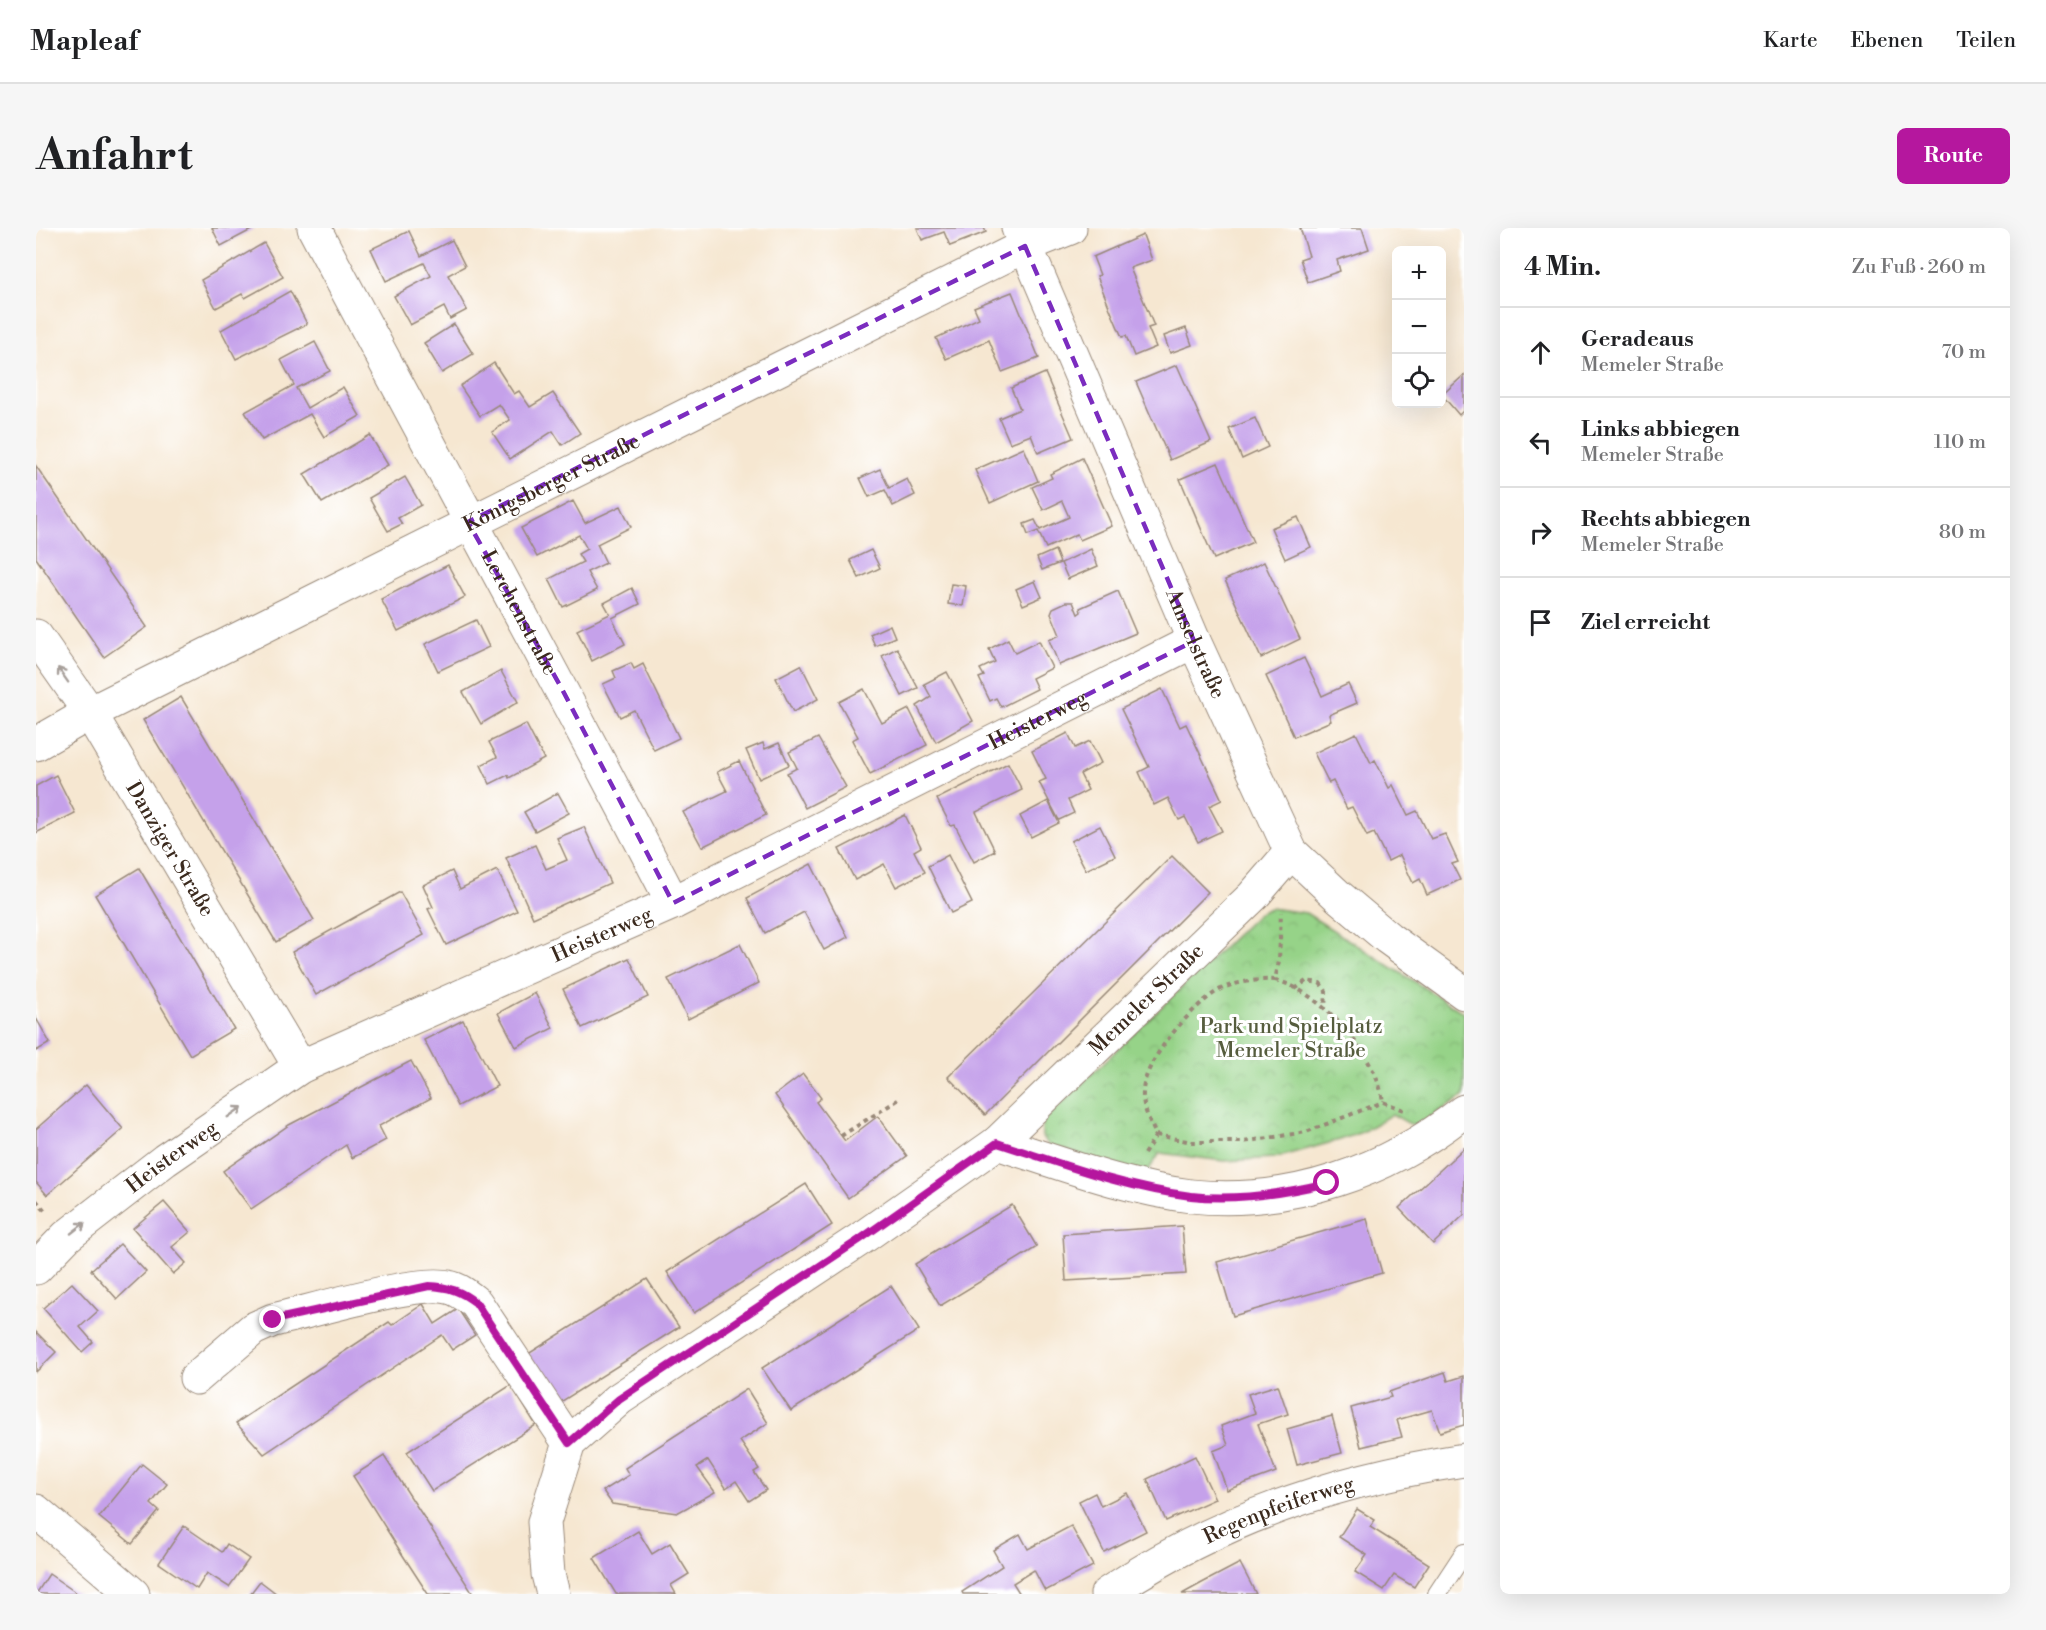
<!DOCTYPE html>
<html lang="de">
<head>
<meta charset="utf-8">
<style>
  :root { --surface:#fff; --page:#f6f6f6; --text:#202124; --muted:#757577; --line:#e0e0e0; --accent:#b5179e }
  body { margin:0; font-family:"Libre Bodoni",serif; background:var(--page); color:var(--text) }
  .controls { position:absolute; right:18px; top:18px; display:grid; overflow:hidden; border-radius:9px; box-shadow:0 6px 24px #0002 }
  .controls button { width:54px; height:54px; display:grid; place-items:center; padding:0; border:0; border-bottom:2px solid var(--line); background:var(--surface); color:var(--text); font:30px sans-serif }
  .stop { position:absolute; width:18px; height:18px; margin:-14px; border:4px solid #b5179e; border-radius:50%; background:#fff }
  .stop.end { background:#b5179e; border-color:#fff; box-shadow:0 2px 6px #0008 }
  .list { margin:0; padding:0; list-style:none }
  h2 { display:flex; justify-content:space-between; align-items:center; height:78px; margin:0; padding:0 24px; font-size:26px }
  h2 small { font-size:20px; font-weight:400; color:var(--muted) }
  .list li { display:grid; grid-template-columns:39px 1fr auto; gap:18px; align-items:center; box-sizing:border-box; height:90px; padding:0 24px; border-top:2px solid var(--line) }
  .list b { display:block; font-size:22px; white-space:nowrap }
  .list p { margin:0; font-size:20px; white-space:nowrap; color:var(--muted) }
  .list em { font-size:20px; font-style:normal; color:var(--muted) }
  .icon { flex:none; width:33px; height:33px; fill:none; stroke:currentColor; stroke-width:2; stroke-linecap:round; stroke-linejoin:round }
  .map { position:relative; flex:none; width:1428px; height:1366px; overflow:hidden; border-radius:9px }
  header { display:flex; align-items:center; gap:36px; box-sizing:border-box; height:84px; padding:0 30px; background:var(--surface); border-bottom:2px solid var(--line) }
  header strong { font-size:28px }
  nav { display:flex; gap:33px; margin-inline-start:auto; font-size:21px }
  .intro { display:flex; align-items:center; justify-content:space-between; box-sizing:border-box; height:144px; padding:0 36px }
  h1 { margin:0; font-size:42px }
  .button { padding:15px 27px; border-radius:9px; background:var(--accent); color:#fff; font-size:21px; font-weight:700 }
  main { display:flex; gap:36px; padding:0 36px }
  aside { flex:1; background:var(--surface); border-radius:9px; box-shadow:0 6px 24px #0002 }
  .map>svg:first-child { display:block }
  .park { fill:url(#park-crowns); stroke:#687e53; stroke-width:1.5 }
  .building { fill:#c5a1ea }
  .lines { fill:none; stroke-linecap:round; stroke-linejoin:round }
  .service-casing { stroke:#988878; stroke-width:20 }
  .minor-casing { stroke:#988878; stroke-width:35 }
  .path { stroke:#988878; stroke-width:4; stroke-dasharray:4.5 4.5; stroke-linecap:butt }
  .service { stroke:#fff; stroke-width:18 }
  .minor { stroke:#fff; stroke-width:33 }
  .oneway { stroke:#a79f9a }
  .route { stroke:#b5179e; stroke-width:8 }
  .marked { fill:none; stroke:#7b2cbf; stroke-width:4.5; stroke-dasharray:12 8; stroke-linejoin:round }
  .labels { text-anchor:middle; stroke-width:6; stroke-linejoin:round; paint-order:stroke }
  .street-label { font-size:21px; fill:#3b2a1e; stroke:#fff }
  .park-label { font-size:21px; fill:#565d3e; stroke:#fff }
</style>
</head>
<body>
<header>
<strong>Mapleaf</strong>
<nav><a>Karte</a><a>Ebenen</a><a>Teilen</a></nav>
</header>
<div class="intro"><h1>Anfahrt</h1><a class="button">Route</a></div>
<main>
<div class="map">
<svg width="1428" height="1366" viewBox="0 0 1428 1366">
  <defs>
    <pattern id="park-crowns" width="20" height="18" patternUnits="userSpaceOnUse" patternTransform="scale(1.5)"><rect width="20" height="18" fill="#96d388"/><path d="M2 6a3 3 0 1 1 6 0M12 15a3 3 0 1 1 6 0" fill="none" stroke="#82b575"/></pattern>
  </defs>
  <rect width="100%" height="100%" fill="#fff"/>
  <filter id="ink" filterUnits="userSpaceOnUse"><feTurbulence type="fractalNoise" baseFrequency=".0167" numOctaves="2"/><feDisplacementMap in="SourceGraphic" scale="12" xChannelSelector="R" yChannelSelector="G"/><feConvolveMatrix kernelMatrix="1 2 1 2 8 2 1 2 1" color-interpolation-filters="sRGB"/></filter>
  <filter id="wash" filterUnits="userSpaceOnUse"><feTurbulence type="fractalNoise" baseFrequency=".008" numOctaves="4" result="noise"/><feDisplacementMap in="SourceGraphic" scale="24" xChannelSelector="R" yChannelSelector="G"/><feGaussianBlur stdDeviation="1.35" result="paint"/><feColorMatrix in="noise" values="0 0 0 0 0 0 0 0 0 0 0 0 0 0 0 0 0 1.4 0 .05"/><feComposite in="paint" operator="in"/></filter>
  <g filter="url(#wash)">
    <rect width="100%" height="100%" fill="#f6e7d1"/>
    <polygon class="park" points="1234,680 1270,685 1428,785 1428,868 1379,899 1356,886 1326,904 1304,912 1238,930 1188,933 1124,925 1109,947 1013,917 1006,909 1006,894 1223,685"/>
    <g id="blocks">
      <g class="building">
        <polygon points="176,0 219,0 185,18"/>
        <polygon points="881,0 948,0 950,4 914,18 908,4 886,12"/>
        <polygon points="1264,0 1326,0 1333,21 1301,32 1304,43 1272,54 1264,31 1273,28"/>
        <polygon points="373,3 385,28 416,12 429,38 412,47 431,82 414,91 408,79 374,97 358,68 395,48 388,35 350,53 335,21"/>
        <polygon points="1107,7 1116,32 1094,40 1118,98 1112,100 1120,119 1098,128 1090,108 1086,109 1074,81 1061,48 1064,47 1057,29"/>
        <polygon points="228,15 247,49 209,70 206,66 180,80 165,52"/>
        <polygon points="254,63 271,96 200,131 185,102"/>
        <polygon points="976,64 1003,130 966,144 953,112 910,131 900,110 943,90 938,79"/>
        <polygon points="418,96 437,126 406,145 388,115"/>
        <polygon points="1150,100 1156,117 1134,125 1128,108"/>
        <polygon points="279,114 294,143 260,160 271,180 307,159 324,188 288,209 274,186 226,212 209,184 258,157 245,132"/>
        <polygon points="458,135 478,166 483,163 494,179 517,165 544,205 526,217 517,203 474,231 456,204 474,192 463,176 444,188 424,158"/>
        <polygon points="1141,137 1175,214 1134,232 1100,154"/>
        <polygon points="1009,145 1037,210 1002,225 995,207 974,215 963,190 984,181 975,160"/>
        <polygon points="1428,147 1428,182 1423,187 1406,167"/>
        <polygon points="1219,190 1232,219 1206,231 1193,201"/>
        <polygon points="334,207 352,237 286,275 268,246"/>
        <polygon points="988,220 1002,253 954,275 939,242"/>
        <polygon points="1046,230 1076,298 1044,312 1041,306 1010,320 1002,303 992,307 988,296 999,292 1004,302 1033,289 1026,273 1007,282 996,259 1016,250 1014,246"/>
        <polygon points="1182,235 1217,314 1178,331 1144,251"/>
        <polygon points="0,238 111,399 68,429 0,330"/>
        <polygon points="844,241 853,260 871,251 879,267 857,278 849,262 833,269 824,250"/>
        <polygon points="369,249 385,277 362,290 366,296 352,303 333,270"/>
        <polygon points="537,273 549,295 585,278 595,299 561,316 570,335 551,344 561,362 527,379 513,351 547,334 542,326 551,321 543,307 501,329 485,300"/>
        <polygon points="1262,289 1275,319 1249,331 1235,300"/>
        <polygon points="1055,321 1062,338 1032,351 1025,335"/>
        <polygon points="835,322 844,340 823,350 814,332"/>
        <polygon points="1019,322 1024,335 1006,342 1001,330"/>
        <polygon points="1228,334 1264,411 1225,430 1189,352"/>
        <polygon points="412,337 429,369 362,403 345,371"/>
        <polygon points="999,353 1006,369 987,377 980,361"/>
        <polygon points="915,356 930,358 927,378 912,376"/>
        <polygon points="596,360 604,376 576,390 589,416 556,433 541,402 574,386 568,375"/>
        <polygon points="1082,363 1100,405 1023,437 1013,412 1024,407 1015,385 1017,380 1030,374 1037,374 1042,386 1045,384 1044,380"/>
        <polygon points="440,392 453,419 402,443 389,416"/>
        <polygon points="854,397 859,409 839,418 834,406"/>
        <polygon points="972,411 979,425 1003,413 1016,440 996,450 1001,461 965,479 960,470 954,473 943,450 948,448 944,441 959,434 953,421"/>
        <polygon points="861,420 882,460 866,468 846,428"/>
        <polygon points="1268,430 1286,468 1312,456 1321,475 1293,487 1295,493 1258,509 1230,448"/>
        <polygon points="595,435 598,441 607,436 643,510 618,522 598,482 584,489 567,456 580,450 577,443"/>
        <polygon points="765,437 782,471 757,484 740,450"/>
        <polygon points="465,443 482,474 445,496 427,464"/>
        <polygon points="911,444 937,493 900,514 881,478 895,469 888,456"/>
        <polygon points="828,461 846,495 873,481 891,517 834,546 816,512 822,509 803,474"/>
        <polygon points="1126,461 1144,499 1150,496 1186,572 1173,578 1186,603 1162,614 1149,589 1143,592 1132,570 1118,577 1103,544 1113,539 1085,481"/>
        <polygon points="145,469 278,692 240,714 107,492"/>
        <polygon points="490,496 508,531 473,550 472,547 454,556 445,537 461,529 453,514"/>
        <polygon points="1032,505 1039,520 1054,513 1065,535 1044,546 1052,562 1032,572 1038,585 1023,592 1003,554 1010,551 996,523"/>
        <polygon points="1320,505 1335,535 1339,532 1353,560 1357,557 1372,587 1381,583 1395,611 1409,606 1422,634 1416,636 1424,652 1391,667 1384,651 1377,655 1364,627 1352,633 1338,605 1331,608 1316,579 1311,581 1297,553 1293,555 1278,525"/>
        <polygon points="782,510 810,559 769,580 751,545 761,540 753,524"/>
        <polygon points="727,515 729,521 743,515 753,537 723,551 710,522"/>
        <polygon points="703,533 730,587 666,619 647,584 691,563 681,544"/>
        <polygon points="972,535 986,562 940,584 959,623 938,634 919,597 915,598 901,571"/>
        <polygon points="20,547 39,585 0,605 0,558"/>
        <polygon points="522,565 533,585 499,603 488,584"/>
        <polygon points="1012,573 1023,595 995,609 984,588"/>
        <polygon points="869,587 885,619 878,623 889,644 860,659 848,636 819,652 803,621"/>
        <polygon points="1064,598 1079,628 1050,642 1035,613"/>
        <polygon points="548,599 574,655 497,690 470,630 499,617 510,641 531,632 521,610"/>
        <polygon points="912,627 936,675 915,685 892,638"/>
        <polygon points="1136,628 1172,664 949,887 912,849"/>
        <polygon points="775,636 812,709 788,722 768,684 729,705 711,670"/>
        <polygon points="103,640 198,801 154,827 59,667"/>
        <polygon points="461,642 481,683 410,717 392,681 397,679 387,657 416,643 424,661"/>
        <polygon points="364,664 388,707 280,767 256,724"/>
        <polygon points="704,716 723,755 652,791 632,751"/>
        <polygon points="593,730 612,769 546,800 527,761"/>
        <polygon points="499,765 517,800 480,819 462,785"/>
        <polygon points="0,790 14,815 0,823"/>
        <polygon points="427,792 461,858 422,878 388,812"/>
        <polygon points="375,833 395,870 343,898 350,912 316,930 310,917 215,981 187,943 253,897"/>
        <polygon points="767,846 785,870 780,874 809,913 842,888 871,928 812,970 739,867"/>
        <polygon points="50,857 87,901 11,967 0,954 0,901"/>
        <polygon points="1428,920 1428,987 1397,1016 1363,980"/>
        <polygon points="770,956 796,997 658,1085 631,1044"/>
        <polygon points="128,974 154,1004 136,1019 150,1035 137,1046 97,1000"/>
        <polygon points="976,977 1001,1019 904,1078 879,1036"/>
        <polygon points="1331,991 1346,1045 1197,1088 1181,1034"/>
        <polygon points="1146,998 1150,1046 1030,1053 1027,1006"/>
        <polygon points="84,1016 110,1044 81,1071 55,1042"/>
        <polygon points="611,1051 643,1099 520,1177 489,1128"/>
        <polygon points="36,1055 62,1083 44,1099 57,1114 46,1124 7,1080"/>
        <polygon points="855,1058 883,1102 755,1183 726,1140"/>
        <polygon points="387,1076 399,1096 422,1081 439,1107 416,1122 406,1107 228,1226 200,1195 353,1094 356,1097"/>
        <polygon points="0,1104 20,1124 0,1144"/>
        <polygon points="1409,1144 1412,1153 1428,1148 1428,1197 1404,1204 1396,1182 1361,1192 1366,1209 1325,1219 1315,1180 1355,1169 1353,1164"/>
        <polygon points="475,1157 500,1197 396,1263 371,1224"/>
        <polygon points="1242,1157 1252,1186 1222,1196 1240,1244 1191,1262 1177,1223 1192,1217 1185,1198 1219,1185 1212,1166"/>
        <polygon points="711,1161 732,1195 704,1213 723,1241 718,1244 730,1262 713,1273 700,1253 690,1260 672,1232 661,1239 679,1264 641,1285 576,1276 567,1263 593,1247 589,1240"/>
        <polygon points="1296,1188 1306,1225 1261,1237 1251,1201"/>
        <polygon points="348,1228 398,1305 437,1366 392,1366 366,1326 317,1248"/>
        <polygon points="1159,1228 1179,1271 1130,1293 1111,1251"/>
        <polygon points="106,1236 131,1256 115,1276 123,1283 96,1316 63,1289"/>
        <polygon points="1059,1265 1065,1278 1091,1265 1110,1303 1068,1324 1043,1273"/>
        <polygon points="1321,1281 1339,1292 1334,1299 1393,1336 1378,1359 1358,1347 1348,1362 1319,1344 1331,1327 1303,1309"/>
        <polygon points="148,1298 186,1324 191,1316 213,1331 193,1359 171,1345 161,1361 123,1335"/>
        <polygon points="1035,1298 1057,1338 1009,1363 998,1342 977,1355 984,1366 927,1366 926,1364 966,1338 957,1322 984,1306 992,1321"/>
        <polygon points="602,1303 616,1326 634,1315 643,1330 653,1346 635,1357 640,1366 580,1366 558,1330"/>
        <polygon points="1204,1335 1220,1366 1146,1366 1166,1355"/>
        <polygon points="13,1346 42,1366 0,1366"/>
        <polygon points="224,1353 241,1366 214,1366"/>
      </g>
    </g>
  </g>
  <g filter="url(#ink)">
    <use href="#blocks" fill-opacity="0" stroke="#988878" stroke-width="1.5"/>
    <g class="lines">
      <g class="service-casing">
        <polyline id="service" points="1401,1366 1428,1325"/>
      </g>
      <g class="minor-casing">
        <g id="minor">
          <path id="s1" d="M278,0c119,226 242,448 359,675"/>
          <path id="s2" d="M982,0l176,413 97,211 47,44 50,42 76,55"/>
          <path id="s3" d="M0,408l54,77 210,354"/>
          <path id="s4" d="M0,516l54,-31 935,-467 45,-18"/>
          <path d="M961,915c63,20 128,45 194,53 99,10 196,-24 273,-85"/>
          <path id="s5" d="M0,1040l31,-32 98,-76 135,-93 373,-164 521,-262"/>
          <path d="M160,1150l57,-49 20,-9c36,-8 145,-41 175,-33 11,2 19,9 28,16l93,140"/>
          <polyline points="0,1283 97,1366"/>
          <path id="s6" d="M517,1366l-5,-20 -4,-52 25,-79 50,-44 240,-159 138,-97 256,-247 38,-44"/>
          <path id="s7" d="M1071,1366c107,-73 230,-115 357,-134"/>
        </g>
      </g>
      <g class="path">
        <path d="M1239,752c45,10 103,77 108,122"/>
        <polyline points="1259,761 1270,753 1284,755 1290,763 1289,781"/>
        <polyline points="1120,907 1156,914 1207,914 1270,904 1347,874 1371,883"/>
        <polyline points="805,908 865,870"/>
        <path d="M1108,926l12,-19c-6,-14 -14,-27 -13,-43 0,-31 51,-89 78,-103 14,-7 39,-10 54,-9l4,-19 2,-49"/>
        <polyline points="0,972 11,985"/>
      </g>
      <use href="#service" class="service"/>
      <use href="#minor" class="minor"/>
    </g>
    <defs><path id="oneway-shaft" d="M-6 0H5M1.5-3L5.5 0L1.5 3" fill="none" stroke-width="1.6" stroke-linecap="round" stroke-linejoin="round" transform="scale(1.5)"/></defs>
    <g class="oneway">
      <use href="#oneway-shaft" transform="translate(27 447) rotate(-125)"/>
      <use href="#oneway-shaft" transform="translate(199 884) rotate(-35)"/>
      <use href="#oneway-shaft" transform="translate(42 1000) rotate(-38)"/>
    </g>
  </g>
  <g class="lines" filter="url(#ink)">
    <path class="route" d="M237,1092l156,-34c20,1 32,5 47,17l93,140 50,-44 240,-159 138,-97c63,20 128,45 194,53 46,5 91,-2 136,-13"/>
  </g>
  <path class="marked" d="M989,18l169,395 -521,262 -111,-214 -94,-167z"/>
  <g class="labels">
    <g class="street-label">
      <text dy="7" stroke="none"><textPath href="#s4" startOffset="578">Königsberger Straße</textPath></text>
      <text dy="7" stroke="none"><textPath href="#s1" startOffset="436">Lerchenstraße</textPath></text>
      <text dy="7" stroke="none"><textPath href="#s2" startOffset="452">Amselstraße</textPath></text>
      <text dy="7" stroke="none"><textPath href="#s5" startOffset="1148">Heisterweg</textPath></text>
      <text dy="7" stroke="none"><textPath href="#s3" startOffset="252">Danziger Straße</textPath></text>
      <text dy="7" stroke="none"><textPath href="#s5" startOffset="662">Heisterweg</textPath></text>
      <text dy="7" stroke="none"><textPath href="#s6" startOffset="886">Memeler Straße</textPath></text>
      <text dy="7" stroke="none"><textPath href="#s5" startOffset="176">Heisterweg</textPath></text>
      <text dy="7" stroke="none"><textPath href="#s7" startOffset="192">Regenpfeiferweg</textPath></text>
    </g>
    <g class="park-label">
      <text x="1255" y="805">Park und Spielplatz<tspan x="1255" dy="24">Memeler Straße</tspan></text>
    </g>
  </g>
</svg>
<div class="controls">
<button>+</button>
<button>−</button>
<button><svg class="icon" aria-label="locate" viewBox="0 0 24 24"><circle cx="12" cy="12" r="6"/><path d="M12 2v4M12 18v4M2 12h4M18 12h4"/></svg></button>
</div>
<div class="stop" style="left:1291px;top:955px"></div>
<div class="stop end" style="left:237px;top:1092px"></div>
</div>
<aside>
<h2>4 Min.<small>Zu Fuß · 260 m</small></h2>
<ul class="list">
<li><svg class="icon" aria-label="ahead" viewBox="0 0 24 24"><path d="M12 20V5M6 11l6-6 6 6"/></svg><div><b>Geradeaus</b><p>Memeler Straße</p></div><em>70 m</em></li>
<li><svg class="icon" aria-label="left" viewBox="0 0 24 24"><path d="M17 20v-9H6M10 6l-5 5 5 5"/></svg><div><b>Links abbiegen</b><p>Memeler Straße</p></div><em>110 m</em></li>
<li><svg class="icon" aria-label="right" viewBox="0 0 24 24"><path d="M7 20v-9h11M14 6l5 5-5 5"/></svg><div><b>Rechts abbiegen</b><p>Memeler Straße</p></div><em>80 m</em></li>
<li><svg class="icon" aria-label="arrive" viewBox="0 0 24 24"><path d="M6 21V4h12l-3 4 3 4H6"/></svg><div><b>Ziel erreicht</b></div></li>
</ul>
</aside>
</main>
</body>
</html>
